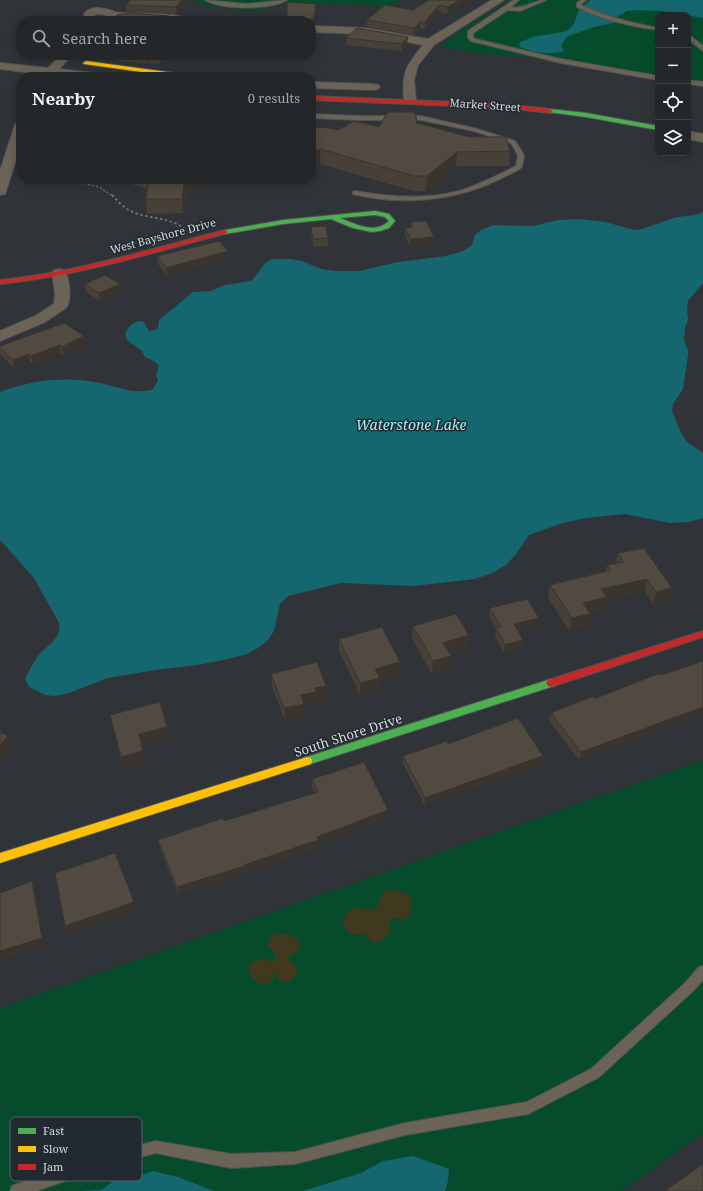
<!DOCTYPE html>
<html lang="en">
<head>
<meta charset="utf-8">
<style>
  :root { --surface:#24272a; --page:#2c2f32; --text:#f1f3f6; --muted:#a3a5a8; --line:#414447 }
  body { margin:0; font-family:"Noto Serif",serif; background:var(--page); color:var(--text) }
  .controls { position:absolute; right:12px; top:12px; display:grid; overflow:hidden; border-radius:8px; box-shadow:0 2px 10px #0003 }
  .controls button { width:36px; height:36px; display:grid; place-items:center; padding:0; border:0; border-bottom:1px solid var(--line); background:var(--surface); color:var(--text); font:20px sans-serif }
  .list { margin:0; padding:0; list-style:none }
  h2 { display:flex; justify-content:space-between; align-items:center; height:52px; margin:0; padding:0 16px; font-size:17px }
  h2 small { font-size:13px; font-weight:400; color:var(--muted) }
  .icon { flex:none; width:22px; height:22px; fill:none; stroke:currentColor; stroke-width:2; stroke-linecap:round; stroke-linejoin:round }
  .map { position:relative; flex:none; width:703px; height:1191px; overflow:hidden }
  .search { position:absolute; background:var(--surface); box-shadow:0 2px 10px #0003; left:16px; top:16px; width:300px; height:44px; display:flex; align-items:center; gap:10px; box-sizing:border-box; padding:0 14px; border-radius:16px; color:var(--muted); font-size:15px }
  .panel { position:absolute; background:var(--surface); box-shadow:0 2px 10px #0003; left:16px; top:72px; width:300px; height:112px; border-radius:16px }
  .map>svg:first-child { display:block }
  .green { fill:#064c2c }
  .sand { fill:#40391e }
  .water { fill:#14676f }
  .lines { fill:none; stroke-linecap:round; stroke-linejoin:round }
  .lane-casing { stroke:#4f5255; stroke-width:2 }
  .street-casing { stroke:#4f5255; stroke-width:2 }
  .fast-casing { stroke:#4f5255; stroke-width:2 }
  .slow-casing { stroke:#4f5255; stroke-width:2 }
  .jam-casing { stroke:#4f5255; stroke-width:2 }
  .path-far1 { stroke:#716d67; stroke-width:1.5; stroke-dasharray:2 2; stroke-linecap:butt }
  .path { stroke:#716d67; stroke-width:2; stroke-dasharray:2.5 2.5; stroke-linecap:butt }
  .lane { fill:#6c6357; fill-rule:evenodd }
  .street { fill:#6c6357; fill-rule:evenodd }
  .fast { fill:#4caf50; fill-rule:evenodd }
  .slow { fill:#ffc107; fill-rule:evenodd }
  .jam { fill:#c62828; fill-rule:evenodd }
  .wall { fill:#464037 }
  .shaded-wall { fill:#39342d }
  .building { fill:#514a40; stroke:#39342d }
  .labels { text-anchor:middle; stroke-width:3; stroke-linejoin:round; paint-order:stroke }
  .far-street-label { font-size:11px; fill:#d6dbdf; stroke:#222a31 }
  .street-label { font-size:13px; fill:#d6dbdf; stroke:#222a31 }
  .water-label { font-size:14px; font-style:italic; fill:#a2f0f8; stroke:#222a31 }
  .key { fill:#222a31; stroke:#585f65; stroke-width:1 }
  .key-label { font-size:11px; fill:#d6dbdf }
</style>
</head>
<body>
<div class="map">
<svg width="703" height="1191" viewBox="0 0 703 1191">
  <rect width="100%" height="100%" fill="#303438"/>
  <g class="green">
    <polygon points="195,0 401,0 387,7 359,4 286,3 257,11 204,6"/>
    <polygon points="511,0 637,0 656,10 703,18 703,83 688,80 688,15 658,15 658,76 609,67 524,57 476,53 440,47 461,30"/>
    <polygon points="703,760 703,1133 622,1191 0,1191 0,1008"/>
  </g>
  <g class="sand">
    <path d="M394,890l8,2 8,4c3,9 3,18 -5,24l-11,-2 -5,2v3l2,7 -7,9 -10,4 -8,-8c-5,-1 -9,1 -15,-2 -12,-6 -8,-23 5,-25 6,-1 13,2 19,1 8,-8 1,-19 19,-19z"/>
    <path d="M278,933c11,1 27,4 20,19l-7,2 -4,5 9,7 2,5c-3,7 -8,11 -16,11l-4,-3 -1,-5 -2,-1 -2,6 -5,5c-12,2 -22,-8 -19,-20l13,-6 9,4 4,-3v-5l-7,-9c1,-7 3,-9 10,-12z"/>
  </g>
  <g class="water">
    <path d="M591,0h112v18l-41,-7 -25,-1 -10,1 -12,7 2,4 -23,5 -26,9 -7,9 3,6c-15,4 -30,2 -44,-4l-1,-4 13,-6 31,-5 5,-2 6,-6 5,-15z"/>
    <path d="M703,212v71l-15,18 -1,9 1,9 -3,9 -1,12 4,10v5l-4,27 -1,7 -10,15 -1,7 9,22 6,9 16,11v65l-14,4 -19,1 -45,-9 -39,4 -23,5 -34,12 -13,19 -10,11 -14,8 -17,6 -61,7 -73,-3 -53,13 -8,8 -6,27 -6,9 -10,8 -11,6 -19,5 -30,6 -36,4 -54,9 -39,15 -14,3 -10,-1 -16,-8 -4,-8c4,-8 8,-16 13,-23 8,-10 24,-17 21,-33l-25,-45 -34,-38v-148c32,-12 67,-16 100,-9 15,3 30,10 46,8 7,0 10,-5 12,-12l-2,-4 3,-9 -5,-5 -9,-4 -3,-6 -15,-11 -2,-6c3,-8 9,-13 18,-13l6,10 9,-2 1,-9 34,-28 18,-1 14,-6 26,-4 3,-3 11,-15 7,-4h19l11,2 19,8 14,2h25l38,-9 48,-6 17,-5 9,-6 3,-10 6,-5 12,-5 40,1 25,-6 20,-1 28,3 24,7 9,1 38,-13 19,-2z"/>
    <polygon points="413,1156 449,1169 448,1181 445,1191 303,1191 361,1173 383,1161"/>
    <polygon points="153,1171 178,1177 214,1191 79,1191 101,1190 114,1181 142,1175"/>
  </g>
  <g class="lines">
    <g class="lane-casing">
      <g id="lane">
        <path d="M205,0l41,4 41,-4c-16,10 -66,10 -82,0z"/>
        <path d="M514,0h5l-8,7c12,3 23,-7 35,-7l-26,11 -12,-1 -35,23v4l2,2 86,20 97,17v4l-97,-17 -90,-22 -3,-3v-7z"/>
        <path d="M581,0h5l-5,4v1c25,12 50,18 77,23v2c-28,-4 -55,-10 -81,-23v-4z"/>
        <polygon points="688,34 703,46 703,51 688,39"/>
        <polygon points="688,80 703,82 703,86 688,84"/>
        <path d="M311,114l47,2h63l56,13 38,12 9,14 -2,12c-6,5 -15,8 -22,12 -45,22 -98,27 -147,15v-2l2,-1c34,6 71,9 104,0 20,-6 39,-16 57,-25l2,-11 -7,-12 -37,-12 -53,-11h-63l-47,-2z"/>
        <polygon points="703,966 703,980 693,991 599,1077 528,1114 405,1135 295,1164 231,1168 156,1153 120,1162 36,1191 10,1191 12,1186 17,1184 120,1150 156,1141 231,1154 295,1152 405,1123 527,1102 591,1069 685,983 699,967"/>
      </g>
    </g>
    <g class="street-casing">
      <g id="street">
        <path d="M492,0h12l-70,45 -16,20 -4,15 2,21 -2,2h-8l-2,-2c-2,-30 1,-33 19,-56l-58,-11 -54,-2v-6l54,2 63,11z"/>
        <path d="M95,8c10,-1 17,4 25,5 13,0 64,-1 71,8h-27l-32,-3 -21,3h-26l-1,-7 4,-4zM97,14l10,1 -9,4 -4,-2v-2z"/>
        <polygon points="61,55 72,55 59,69 102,74 108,77 71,77 53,75 51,77 39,77 42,74 0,69 0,63 48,68"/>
        <polygon points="311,82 374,84 378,85 380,87 378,89 374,90 311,88"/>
        <polygon points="21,121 21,144 6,191 5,194 0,195 0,171 15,125 17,122"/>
        <polygon points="688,131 703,134 703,142 688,139"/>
        <path d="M59,269l5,1c6,8 8,30 2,38l-21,14 -45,19v-10l35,-15 19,-12 1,-11 -3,-20 2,-3z"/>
      </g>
    </g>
    <g class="fast-casing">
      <g id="fast">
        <polygon points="550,109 586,113 658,126 658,130 586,117 548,112 548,110"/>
        <path d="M375,211l14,3 6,7 -6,7 -9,3 -8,1 -19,-4 -22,-9 -48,5 -58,10 -3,-2 3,-2 58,-10zM375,215l10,2 4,4c-14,14 -34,3 -49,-3z"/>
        <polygon points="551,679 554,680 556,683 554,686 307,765 303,764 302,761 303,758 307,757"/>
      </g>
    </g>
    <g class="slow-casing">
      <g id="slow">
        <polygon points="86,61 190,75 193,77 178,77 84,64 83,63"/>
        <polygon points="307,757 311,758 312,761 311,764 0,863 0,853"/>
      </g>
    </g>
    <g class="jam-casing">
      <g id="jam">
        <polygon points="311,96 505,104 550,109 553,111 550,113 505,108 311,100"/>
        <path d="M225,230l2,1v2c-75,20 -149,43 -227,51v-4c77,-8 150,-31 225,-50z"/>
        <polygon points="703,631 703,637 551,687 548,686 546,683 548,680"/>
      </g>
    </g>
    <polyline class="path-far1" points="65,179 99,187 113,196"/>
    <path class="path" d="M112,195c6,6 11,13 19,16 18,9 39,5 55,19"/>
    <use href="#lane" class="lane"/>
    <use href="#street" class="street"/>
    <use href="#fast" class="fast"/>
    <use href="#slow" class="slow"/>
    <use href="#jam" class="jam"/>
  </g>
  <g class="wall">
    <polygon points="130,0 188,0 177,14 126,11 126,5"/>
    <polygon points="429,0 471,0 447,14 439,11 425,29 420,28 414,35 367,27 367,20 413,10"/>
    <polygon points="346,38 407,44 401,51 346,45"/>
    <polygon points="111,55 168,55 160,64 148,63 147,64 112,60"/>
    <polygon points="417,123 510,151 509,166 456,166 426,191 413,191 320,164 319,128 338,130"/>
    <polygon points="115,179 214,179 187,192 183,213 147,214 146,199 147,189"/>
    <polygon points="411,222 434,237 434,245 410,247 405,236 405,228 411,227"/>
    <polygon points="311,227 328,238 328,246 314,247 311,234"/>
    <polygon points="228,251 228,259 167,276 158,264 157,256"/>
    <polygon points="85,284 121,291 100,301 86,292"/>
    <polygon points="84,336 86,344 64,355 61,354 33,364 30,362 14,368 1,355 0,350 0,346"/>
    <polygon points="644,548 669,601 653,604 645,591 606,600 604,609 589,613 590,614 588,626 569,631 548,597 550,585 606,571 607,565 616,563 618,553"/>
    <polygon points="490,608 537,627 518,632 523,640 522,648 504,653 495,637 496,628 489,616"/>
    <polygon points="413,626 469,635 468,648 449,653 450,668 432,674 412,639"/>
    <polygon points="339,639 400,662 399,674 380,680 379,690 360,695 339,651"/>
    <polygon points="271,674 326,698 316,700 317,704 304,707 304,716 285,721 272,686"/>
    <polygon points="661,675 579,760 549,721 551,713 594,699"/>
    <polygon points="110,715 167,727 169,739 142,746 146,763 123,769"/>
    <polygon points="448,744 542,764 425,806 403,764 403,756"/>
    <polygon points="312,779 387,818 318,845 318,848 245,873 246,874 178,895 160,848 158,840 224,821 315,793 312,787"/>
  </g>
  <g class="shaded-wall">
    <polygon points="182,0 188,0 177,14 176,7"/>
    <polygon points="460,0 471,0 447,14 448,7"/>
    <polygon points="316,4 317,10 314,25 311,26 311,21 309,21 309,19"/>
    <polygon points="439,5 439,11 425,29 425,22"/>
    <polygon points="420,22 420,28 414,35 414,28"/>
    <polygon points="313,27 313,34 311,45 311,37"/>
    <polygon points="408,37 407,44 401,51 402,44"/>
    <polygon points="161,55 168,55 160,64 159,57"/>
    <polygon points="148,56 148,63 147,64 146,58"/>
    <polygon points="320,149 320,164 311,167 311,153"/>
    <polygon points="457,152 456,166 426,191 427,176"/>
    <polygon points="185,179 214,179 187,192 183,213 182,199"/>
    <polygon points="434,237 434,245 410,247 411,239"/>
    <polygon points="228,251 228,259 167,276 166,268"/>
    <polygon points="120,284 121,291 100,301 99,293"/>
    <polygon points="84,336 86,344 64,355 62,347"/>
    <polygon points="60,345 61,354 33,364 31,356"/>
    <polygon points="29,354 30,362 14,368 13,360"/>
    <polygon points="647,579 645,591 606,600 604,609 580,615 583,603 601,589"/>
    <polygon points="672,588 669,601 653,604 656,592"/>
    <polygon points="590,614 588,626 569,631 572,618"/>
    <polygon points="539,618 537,627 513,633 514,624"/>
    <polygon points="469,635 468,648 442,655 443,643"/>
    <polygon points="523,640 522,648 504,653 505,645"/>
    <polygon points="451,656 450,668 432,674 433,661"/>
    <polygon points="400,662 399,674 380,680 379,690 360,695 360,683 375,669"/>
    <polygon points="326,686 326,698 316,700 317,704 304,707 304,716 285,721 284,708 301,695 315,688"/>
    <polygon points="703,707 703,714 579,760 581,752"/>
    <polygon points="167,727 169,739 141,747 139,734"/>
    <polygon points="8,736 12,748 0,762 0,745"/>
    <polygon points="143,751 146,763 123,769 121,757"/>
    <polygon points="543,756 542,764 425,806 425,798"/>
    <polygon points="388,810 387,818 318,845 318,848 245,873 246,874 178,895 177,887 244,865"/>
    <polygon points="32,881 35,889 45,946 0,960 0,951"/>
    <polygon points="134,902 136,910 68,934 65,926"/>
  </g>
  <g class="building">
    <polygon points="130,0 182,0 176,7 126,5"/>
    <polygon points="429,0 460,0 448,7 439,5 425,22 420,22 414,28 367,20 385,5 413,10"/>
    <polygon points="287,2 316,4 314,18 309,19 309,21 287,21"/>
    <polygon points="131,13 169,16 168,18 194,20 193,21 112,21 117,15"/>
    <polygon points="311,27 313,27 311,37"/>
    <polygon points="357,28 408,37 402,44 346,38"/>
    <polygon points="125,55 161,55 159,57 148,56 146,58"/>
    <polygon points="388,112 415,112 417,123 470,137 506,137 510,151 457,152 427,176 414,176 320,149 311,153 311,125 319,128 322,127 338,130 354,121 379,127"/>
    <polygon points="149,179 185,179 182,199 146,199"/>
    <polygon points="426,221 434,237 411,239 405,228 413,227 411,222"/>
    <polygon points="326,226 328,238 313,239 311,227"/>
    <polygon points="219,241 228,251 166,268 157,256"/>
    <polygon points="105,275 120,284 99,293 85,284"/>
    <polygon points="64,323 84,336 62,347 60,345 31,356 29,354 13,360 0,347 0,346"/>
    <polygon points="644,548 672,588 656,592 647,579 601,589 607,597 583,603 590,614 572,618 550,585 611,570 607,565 623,562 618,553"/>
    <polygon points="527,599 539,618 514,624 523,640 505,645 496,628 501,627 490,608"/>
    <polygon points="456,614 469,635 443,643 451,656 433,661 413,626"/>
    <polygon points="382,627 400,662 375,669 380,678 360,683 339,639"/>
    <polygon points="703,661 703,707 581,752 551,713 593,696 594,699 660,673 661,675"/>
    <polygon points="317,662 326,686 315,688 316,692 301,695 304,704 284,708 271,674"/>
    <polygon points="160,702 167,727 139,734 143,751 121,757 110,715"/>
    <polygon points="518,718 543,756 425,798 403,756 447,741 448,744"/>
    <polygon points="0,732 8,736 0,745"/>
    <polygon points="364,762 388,810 317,837 318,840 244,865 245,866 177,887 158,840 223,818 224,821 318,792 312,779"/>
    <polygon points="115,853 134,902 65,926 55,873"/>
    <polygon points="32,881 42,938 0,951 0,893"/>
    <polygon points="703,1164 703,1191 665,1191"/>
  </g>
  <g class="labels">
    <g class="far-street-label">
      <text transform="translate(485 105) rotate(4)" y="4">Market Street</text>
      <text transform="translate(163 236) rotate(-15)" y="4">West Bayshore Drive</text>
    </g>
    <g class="street-label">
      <text transform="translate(348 735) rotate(-18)" y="5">South Shore Drive</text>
    </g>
    <g class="water-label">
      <text x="411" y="430">Waterstone Lake</text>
    </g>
  </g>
  <rect x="10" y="1117" width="132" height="64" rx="6" class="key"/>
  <rect x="18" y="1128" width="18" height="6" fill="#4caf50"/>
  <rect x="18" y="1146" width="18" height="6" fill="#ffc107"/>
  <rect x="18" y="1164" width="18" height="6" fill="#c62828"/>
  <g class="key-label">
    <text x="43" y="1135">Fast</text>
    <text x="43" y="1153">Slow</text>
    <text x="43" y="1171">Jam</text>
  </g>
</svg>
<div class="controls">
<button>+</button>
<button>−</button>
<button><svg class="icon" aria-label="locate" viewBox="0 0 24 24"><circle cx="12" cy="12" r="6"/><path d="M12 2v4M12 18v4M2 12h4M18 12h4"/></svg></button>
<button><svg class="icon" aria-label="layers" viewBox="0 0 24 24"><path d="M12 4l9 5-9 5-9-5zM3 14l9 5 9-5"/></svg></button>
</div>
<div class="search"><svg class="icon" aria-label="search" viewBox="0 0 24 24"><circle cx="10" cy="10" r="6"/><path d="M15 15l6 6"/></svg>Search here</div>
<section class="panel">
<h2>Nearby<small>0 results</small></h2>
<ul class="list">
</ul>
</section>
</div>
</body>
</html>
